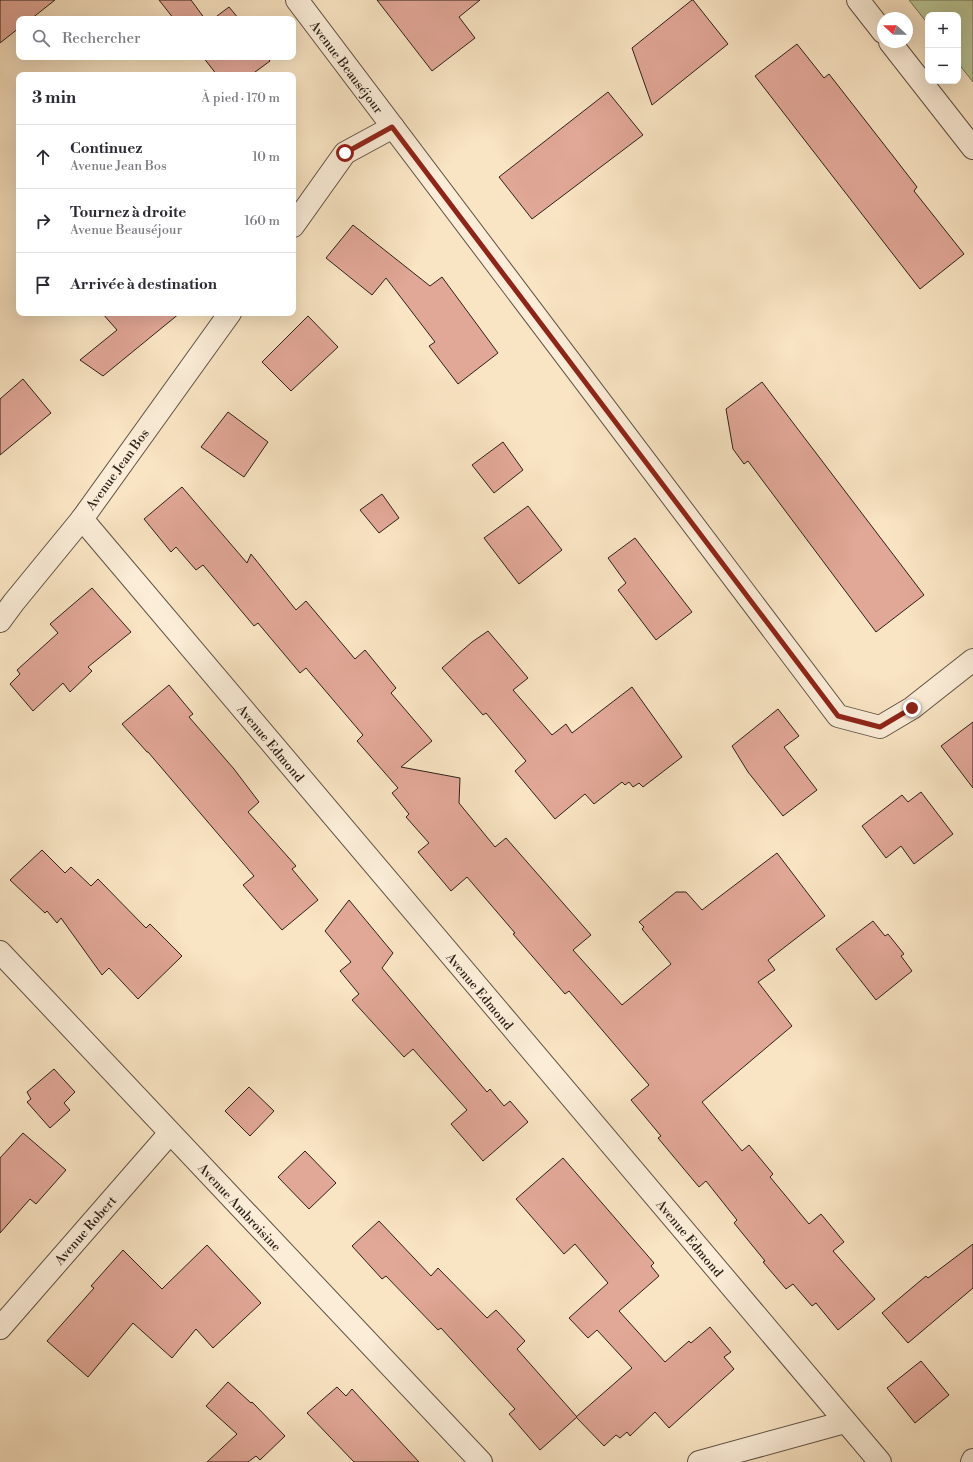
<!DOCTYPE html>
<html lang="fr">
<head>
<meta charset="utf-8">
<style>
  :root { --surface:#fff; --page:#f7f7f7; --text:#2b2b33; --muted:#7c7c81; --line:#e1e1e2 }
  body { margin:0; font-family:"Libre Bodoni",serif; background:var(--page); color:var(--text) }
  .controls { position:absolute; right:12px; top:12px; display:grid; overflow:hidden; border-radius:8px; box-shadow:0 4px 16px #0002 }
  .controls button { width:36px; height:36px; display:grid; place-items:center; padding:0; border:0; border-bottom:1px solid var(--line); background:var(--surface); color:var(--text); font:20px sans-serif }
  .compass { position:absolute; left:877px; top:12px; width:36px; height:36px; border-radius:50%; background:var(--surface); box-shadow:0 4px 16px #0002; rotate:291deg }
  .stop { position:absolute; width:12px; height:12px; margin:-9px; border:3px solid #8f2418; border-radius:50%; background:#fff }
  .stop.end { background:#8f2418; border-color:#fff; box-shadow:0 1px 4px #0008 }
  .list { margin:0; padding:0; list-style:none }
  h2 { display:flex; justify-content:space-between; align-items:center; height:52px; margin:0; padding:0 16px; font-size:17px }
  h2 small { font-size:13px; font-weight:400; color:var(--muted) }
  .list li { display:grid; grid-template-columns:26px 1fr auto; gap:12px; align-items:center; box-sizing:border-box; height:64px; padding:0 16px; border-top:1px solid var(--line) }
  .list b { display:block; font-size:15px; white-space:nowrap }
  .list p { margin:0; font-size:13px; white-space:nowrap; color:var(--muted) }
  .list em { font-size:13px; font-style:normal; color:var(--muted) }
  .icon { flex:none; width:22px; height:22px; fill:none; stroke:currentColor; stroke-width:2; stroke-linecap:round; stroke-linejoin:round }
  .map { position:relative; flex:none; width:973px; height:1462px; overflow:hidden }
  .search { position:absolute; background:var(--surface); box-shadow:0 4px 16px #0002; left:16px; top:16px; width:280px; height:44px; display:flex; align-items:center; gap:10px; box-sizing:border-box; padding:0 14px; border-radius:8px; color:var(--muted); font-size:15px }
  .panel { position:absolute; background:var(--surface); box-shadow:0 4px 16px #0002; left:16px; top:72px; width:280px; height:244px; border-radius:8px }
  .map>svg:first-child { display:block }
  .green { fill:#bac596; stroke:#747358 }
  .building { fill:#e1a797; stroke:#2d2119 }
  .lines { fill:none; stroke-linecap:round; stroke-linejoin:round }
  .minor-casing { stroke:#605244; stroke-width:24 }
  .tertiary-casing { stroke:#605244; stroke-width:24 }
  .minor { stroke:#fbedd8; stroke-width:22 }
  .tertiary { stroke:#fbedd8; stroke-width:22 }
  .route { stroke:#8f2418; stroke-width:5 }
  .labels { text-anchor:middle; stroke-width:3; stroke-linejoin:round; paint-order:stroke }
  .street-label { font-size:13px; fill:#2d2119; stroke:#fbedd8 }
</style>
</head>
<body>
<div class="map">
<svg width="973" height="1462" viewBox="0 0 973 1462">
  <rect width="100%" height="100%" fill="#f9e4c3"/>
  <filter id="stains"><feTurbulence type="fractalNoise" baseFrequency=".005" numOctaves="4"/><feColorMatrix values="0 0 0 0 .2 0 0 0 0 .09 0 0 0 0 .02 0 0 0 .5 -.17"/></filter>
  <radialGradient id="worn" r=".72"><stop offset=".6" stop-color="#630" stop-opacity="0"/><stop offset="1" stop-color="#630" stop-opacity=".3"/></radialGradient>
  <polygon class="green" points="909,0 973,0 973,82 958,63 958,15 928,15 928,24"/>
  <g class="building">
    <polygon points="0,0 55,0 31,19 19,19 19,28 0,43"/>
    <polygon points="159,0 191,0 205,19 174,19"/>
    <polygon points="377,0 480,0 459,17 475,38 432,71"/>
    <polygon points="692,0 693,0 728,44 652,105 632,48"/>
    <polygon points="229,7 239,19 213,19"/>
    <polygon points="797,44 824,78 829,74 893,156 917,187 914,191 964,254 920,289 755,76"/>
    <polygon points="203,57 267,57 270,61 251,75 217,75"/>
    <polygon points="608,92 643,135 532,219 499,177"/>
    <polygon points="353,225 430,286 442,277 498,353 458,384 429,346 435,342 386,278 372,295 326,258"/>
    <polygon points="102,313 180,313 103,376 80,360 117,330"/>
    <polygon points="308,316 338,347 291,391 262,362"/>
    <polygon points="23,379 51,413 0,455 0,399"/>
    <polygon points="762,382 924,595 876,632 748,461 744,464 733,449 726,409"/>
    <polygon points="228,412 268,442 244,477 201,447"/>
    <polygon points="503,442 523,470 494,493 472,465"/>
    <polygon points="182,487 247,563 251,554 296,610 306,601 355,659 365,650 396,688 391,693 432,741 401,767 460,778 459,803 495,847 506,838 591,935 573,950 622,1005 671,964 642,929 644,927 639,922 676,892 686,892 702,910 777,853 825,916 768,960 775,970 758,982 792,1026 702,1102 742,1151 749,1145 773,1174 770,1177 809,1224 821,1214 844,1242 833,1251 875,1299 838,1330 816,1303 812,1306 793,1284 786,1289 763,1262 765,1261 734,1223 737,1220 706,1181 699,1187 658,1138 661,1136 631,1100 649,1085 569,991 565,994 513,934 515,933 467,877 451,891 418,852 429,843 406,817 409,814 392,793 398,788 357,741 363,735 306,668 300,673 258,623 254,626 203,565 196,570 176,547 171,552 144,519"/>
    <polygon points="382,494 399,518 379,533 360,510"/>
    <polygon points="528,506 562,550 519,584 484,538"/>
    <polygon points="635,538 692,612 656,640 618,590 626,583 608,558"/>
    <polygon points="92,588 131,632 88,667 92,671 70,692 63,683 33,711 10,684 20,674 17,670 58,633 50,624"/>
    <polygon points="488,631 528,678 513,690 552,735 566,724 572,733 632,687 682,757 643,787 639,783 633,787 629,782 625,785 622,782 594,804 585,794 555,819 515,771 526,761 486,713 483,715 442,668 472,642"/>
    <polygon points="169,685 193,714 189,717 234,769 259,802 248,812 296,866 292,869 318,900 282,930 243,885 254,876 148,752 147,752 122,724"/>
    <polygon points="778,709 799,736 784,747 817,790 783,816 748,772 732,746"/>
    <polygon points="973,722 973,788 941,746"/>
    <polygon points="921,792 953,834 914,864 901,846 886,858 862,826 902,795 908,802"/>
    <polygon points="42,850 65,873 71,867 91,886 98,879 146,928 150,924 182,956 138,999 109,968 102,975 61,918 57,923 47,911 45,913 10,880"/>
    <polygon points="349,900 393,953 382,968 487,1092 490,1089 504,1106 510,1101 528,1122 483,1161 451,1124 467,1110 413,1049 404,1057 352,1000 359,994 340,971 351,962 325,931"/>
    <polygon points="873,921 885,936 888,934 904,954 901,956 912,971 876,1000 836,949"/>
    <polygon points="54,1069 75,1092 64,1103 70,1110 50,1128 27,1102 31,1099 27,1092"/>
    <polygon points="249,1087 274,1111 250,1136 225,1111"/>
    <polygon points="23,1133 66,1170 36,1204 30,1199 0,1233 0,1158"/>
    <polygon points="305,1151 336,1183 309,1209 278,1177"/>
    <polygon points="563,1158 654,1263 651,1266 659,1276 619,1311 665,1362 689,1341 691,1343 710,1327 731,1352 724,1357 734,1369 669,1428 655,1412 630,1436 627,1432 620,1438 616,1435 604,1446 576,1417 632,1368 597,1330 588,1338 569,1318 608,1283 575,1244 564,1254 516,1199"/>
    <polygon points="379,1221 431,1276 438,1268 487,1318 496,1310 525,1341 517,1349 577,1417 540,1450 509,1414 515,1409 441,1328 438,1330 386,1276 382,1279 352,1246"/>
    <polygon points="973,1244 973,1288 908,1343 882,1313 926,1276 928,1278"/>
    <polygon points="207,1245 261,1303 213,1348 196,1329 172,1358 133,1323 88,1377 47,1341 94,1288 91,1286 123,1250 162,1289"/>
    <polygon points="921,1361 949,1395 915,1423 887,1388"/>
    <polygon points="228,1382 251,1403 252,1402 285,1436 260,1460 256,1456 248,1462 207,1462 237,1434 206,1406"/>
    <polygon points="337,1387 346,1396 352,1389 419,1462 354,1462 307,1413"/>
  </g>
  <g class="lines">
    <g class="minor-casing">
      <g id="minor">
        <polyline points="297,0 838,716 880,727 912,708 973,660"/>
        <polyline points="858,0 883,32"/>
        <polyline points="890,42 973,148"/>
        <polyline points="293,226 345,153 393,127"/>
        <polyline points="82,519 880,1462"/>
        <polyline points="0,621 14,602 82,519 230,313"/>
        <polyline points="0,952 481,1462"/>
        <polyline points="0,1328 170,1133"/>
        <polyline points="699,1462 845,1422"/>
      </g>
    </g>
    <g class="tertiary-casing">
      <polyline id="tertiary" points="972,1462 973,1460"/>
    </g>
    <use href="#minor" class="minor"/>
    <use href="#tertiary" class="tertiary"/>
  </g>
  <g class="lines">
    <polyline class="route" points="345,153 392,127 838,716 880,727 912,708"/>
  </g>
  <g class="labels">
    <g class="street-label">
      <text transform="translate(347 67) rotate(53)" y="5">Avenue Beauséjour</text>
      <text transform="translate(117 469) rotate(-54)" y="5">Avenue Jean Bos</text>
      <text transform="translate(271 743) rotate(50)" y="5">Avenue Edmond</text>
      <text transform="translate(480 991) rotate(50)" y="5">Avenue Edmond</text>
      <text transform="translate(240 1207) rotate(47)" y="5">Avenue Ambroisine</text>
      <text transform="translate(85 1230) rotate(-49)" y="5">Avenue Robert</text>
      <text transform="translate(690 1238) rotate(50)" y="5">Avenue Edmond</text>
    </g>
  </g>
  <rect width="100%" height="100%" filter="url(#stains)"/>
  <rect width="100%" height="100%" fill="url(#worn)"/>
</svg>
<div class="controls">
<button>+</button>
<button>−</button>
</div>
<svg class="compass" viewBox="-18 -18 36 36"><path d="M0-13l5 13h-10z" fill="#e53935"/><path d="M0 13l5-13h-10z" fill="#7c7c81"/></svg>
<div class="stop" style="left:345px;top:153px"></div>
<div class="stop end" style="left:912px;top:708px"></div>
<div class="search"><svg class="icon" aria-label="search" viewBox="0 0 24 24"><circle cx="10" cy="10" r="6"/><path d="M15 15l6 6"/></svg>Rechercher</div>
<section class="panel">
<h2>3 min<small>À pied · 170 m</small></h2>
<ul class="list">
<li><svg class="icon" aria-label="ahead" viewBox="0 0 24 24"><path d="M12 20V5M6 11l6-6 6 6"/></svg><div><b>Continuez</b><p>Avenue Jean Bos</p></div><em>10 m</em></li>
<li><svg class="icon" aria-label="right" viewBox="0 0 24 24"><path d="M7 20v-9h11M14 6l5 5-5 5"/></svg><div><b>Tournez à droite</b><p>Avenue Beauséjour</p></div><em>160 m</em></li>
<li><svg class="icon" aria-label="arrive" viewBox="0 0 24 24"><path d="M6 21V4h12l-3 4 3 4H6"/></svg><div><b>Arrivée à destination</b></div></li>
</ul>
</section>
</div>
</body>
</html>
